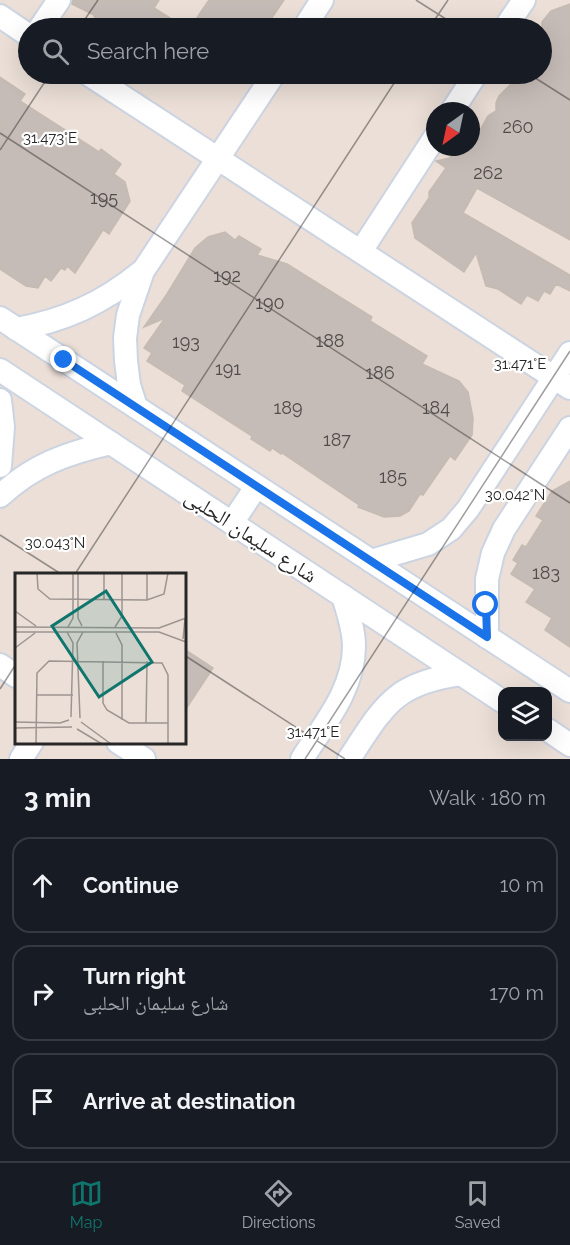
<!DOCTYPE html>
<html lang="en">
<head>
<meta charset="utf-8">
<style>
  :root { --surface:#171b24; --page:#242831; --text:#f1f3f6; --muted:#9ea1a6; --line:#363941; --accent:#0f766e }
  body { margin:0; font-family:Raleway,"Noto Naskh Arabic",sans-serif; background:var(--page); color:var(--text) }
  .controls { position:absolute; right:18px; bottom:18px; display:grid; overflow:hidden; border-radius:12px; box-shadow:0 6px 24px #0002 }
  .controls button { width:54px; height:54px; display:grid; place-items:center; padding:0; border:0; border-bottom:2px solid var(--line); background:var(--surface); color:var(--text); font:30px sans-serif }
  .compass { position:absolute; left:426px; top:102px; width:54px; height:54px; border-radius:50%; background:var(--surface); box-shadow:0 6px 24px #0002; rotate:213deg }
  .stop { position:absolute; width:18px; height:18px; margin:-14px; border:4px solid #1a73e8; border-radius:50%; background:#fff }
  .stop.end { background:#1a73e8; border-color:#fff; box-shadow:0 2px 6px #0008 }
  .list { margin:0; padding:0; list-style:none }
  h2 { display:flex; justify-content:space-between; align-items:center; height:78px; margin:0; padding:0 24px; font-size:26px }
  h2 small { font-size:20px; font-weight:400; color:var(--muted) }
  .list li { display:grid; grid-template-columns:39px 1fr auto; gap:18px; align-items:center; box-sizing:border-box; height:96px; margin:0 12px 12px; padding:0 12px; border:2px solid var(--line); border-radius:18px }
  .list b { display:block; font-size:22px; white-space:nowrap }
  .list p { margin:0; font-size:20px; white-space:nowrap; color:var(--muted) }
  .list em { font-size:20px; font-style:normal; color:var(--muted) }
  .icon { flex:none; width:33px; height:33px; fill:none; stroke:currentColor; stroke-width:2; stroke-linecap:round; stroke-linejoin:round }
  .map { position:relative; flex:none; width:570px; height:759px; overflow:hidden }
  .search { position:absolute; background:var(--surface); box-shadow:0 6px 24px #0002; left:18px; right:18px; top:18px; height:66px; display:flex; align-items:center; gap:15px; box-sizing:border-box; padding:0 21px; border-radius:33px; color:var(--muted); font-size:22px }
  .sheet { height:402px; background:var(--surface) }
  nav { display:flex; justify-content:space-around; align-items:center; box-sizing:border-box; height:84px; border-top:2px solid var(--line); background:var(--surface); font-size:16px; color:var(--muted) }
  nav a { display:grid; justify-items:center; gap:3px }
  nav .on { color:var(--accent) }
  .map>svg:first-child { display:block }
  .building { fill:#c6bcb7; stroke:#c6bbb1; stroke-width:1.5 }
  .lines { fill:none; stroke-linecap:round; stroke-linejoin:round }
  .minor-casing { stroke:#ccd4e2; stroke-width:26 }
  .minor { stroke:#fff; stroke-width:22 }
  .route { stroke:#1a73e8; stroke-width:8 }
  .ticks { fill:none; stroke:#272727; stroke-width:1.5; stroke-opacity:0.45 }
  .labels { text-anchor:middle; stroke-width:4.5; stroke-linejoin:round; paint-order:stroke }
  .number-label { font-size:18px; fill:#4f4c4b }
  .street-label { font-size:21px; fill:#272727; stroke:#fff }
  .inset-road { fill:none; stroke:#9d9591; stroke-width:1.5 }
  .view { fill:#0f766e; fill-opacity:0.15; stroke:#0f766e; stroke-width:3 }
  .inset-edge { fill:none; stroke:#272727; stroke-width:3 }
  .ticks-label { font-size:15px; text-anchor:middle; fill:#272727; stroke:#fff; stroke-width:4.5; stroke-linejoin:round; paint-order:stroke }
</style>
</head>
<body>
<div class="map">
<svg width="570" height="759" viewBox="0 0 570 759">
  <rect width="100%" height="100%" fill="#ebdfd7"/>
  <g class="building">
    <polygon points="72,0 159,0 154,8 186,28 97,28 94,15 72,4"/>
    <polygon points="209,0 284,0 265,28 190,28"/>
    <polygon points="570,4 570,240 477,188 463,213 570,275 570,291 556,284 550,294 544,291 538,301 527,295 521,304 498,289 486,286 476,253 464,272 415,238 412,223 429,198 429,192 446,168 436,161 450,158 454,147 471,147 471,134 476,137 488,116 496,111 496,103 499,96 521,74 542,74 542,22 551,11"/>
    <polygon points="0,77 25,94 20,101 99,152 101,149 121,164 114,174 125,182 130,201 109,234 103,230 75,273 67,266 65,270 61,268 51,281 45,276 38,288 26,286 0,269"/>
    <polygon points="225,232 235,240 239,236 261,249 257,255 287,264 372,317 370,321 427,356 422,364 459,381 468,392 473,418 472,435 455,460 450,456 423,495 420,494 409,511 400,516 384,517 358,507 359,505 282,453 281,454 272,448 270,451 251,439 252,436 182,391 185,385 147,361 152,353 144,348 165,318 144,327 167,294 195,248 208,237"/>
    <polygon points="570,481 570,647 545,630 552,618 526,602 535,589 511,574 518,563 513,560 522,545 526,547 543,520 536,516 552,491"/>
    <polygon points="184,649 213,668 184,712"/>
  </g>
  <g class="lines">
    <g class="minor-casing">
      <g id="minor">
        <polyline points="0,16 28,35"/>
        <polyline points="40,28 59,0"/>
        <polyline points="304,28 322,0"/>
        <polyline points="505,28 524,0"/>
        <polyline points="88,74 570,388"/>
        <polyline points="452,111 476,74"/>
        <polyline points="361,251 435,137"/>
        <polyline points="0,318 570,691"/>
        <path d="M16,329c48,-8 87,-26 125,-57"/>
        <polyline points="0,370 502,701"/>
        <polyline points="0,400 3,427 0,466"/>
        <polyline points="136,407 129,385 126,361 125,338 128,315 143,271 274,74"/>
        <path d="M0,496c33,-31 67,-43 111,-53"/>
        <polyline points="232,523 256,487"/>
        <polyline points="371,561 428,544 451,529 468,509 570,353"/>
        <polyline points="487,637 487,579 493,553 504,529 570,428"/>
        <polyline points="0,665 16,676"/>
        <polyline points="548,730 570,745"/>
        <polyline points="118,742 144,759"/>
        <polyline points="21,759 32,742"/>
        <path d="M302,759c22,-35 52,-69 52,-113 0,-16 -6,-34 -11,-50"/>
        <path d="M349,759c35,-53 45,-76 112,-85"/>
      </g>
    </g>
    <use href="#minor" class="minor"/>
  </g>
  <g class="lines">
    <polyline class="route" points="64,360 487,637 486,605"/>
  </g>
  <path class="ticks" d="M416,0l44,28M79,28l19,-28M429,28l19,-28M529,74l41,26M0,133l570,370M0,150l50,-76M0,535l61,39M75,574l325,-500M184,655l161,104M0,689l16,-25M305,759l265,-408"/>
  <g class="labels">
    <g class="number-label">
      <text x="518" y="133">260</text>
      <text x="488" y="179">262</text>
      <text x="104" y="204">195</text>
      <text x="227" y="282">192</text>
      <text x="270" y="309">190</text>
      <text x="330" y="347">188</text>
      <text x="186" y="348">193</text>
      <text x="228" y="375">191</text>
      <text x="380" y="379">186</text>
      <text x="288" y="414">189</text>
      <text x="436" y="414">184</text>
      <text x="337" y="446">187</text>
      <text x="393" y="483">185</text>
      <text x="546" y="579">183</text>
    </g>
    <g class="street-label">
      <text transform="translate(251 536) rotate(33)" y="7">شارع سليمان الحلبى</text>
    </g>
  </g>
  <g transform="translate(15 573)">
    <rect width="171" height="171" fill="#ebdfd7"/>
    <path class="inset-road" d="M22,0l1,16 12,10 97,1 17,-6 4,-21M63,0v45l4,8M89,0v27M132,27v-27M0,38l21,15M0,54l144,1 27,-10M53,54l5,-9v-45M100,54l7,-11v-43M0,59h144l27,10M52,59l6,11 -2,74M101,60l6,12v75M168,66l2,-20M0,75l20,-15M88,88v42l4,7 22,13h39M21,122h37M65,145l-3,-75 6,-11M0,149l45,1 9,-3M66,149l30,22M131,150l1,-62M0,155l57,-1M62,156l25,15M21,171l1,-71 12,-12 113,2 6,12v69"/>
    <path class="view" d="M91,18l46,71 -53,35 -47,-71z"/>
    <rect width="171" height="171" class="inset-edge"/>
  </g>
  <g class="ticks-label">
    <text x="50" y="143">31.473°E</text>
    <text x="520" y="369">31.471°E</text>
    <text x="515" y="500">30.042°N</text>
    <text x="55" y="548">30.043°N</text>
    <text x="313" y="737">31.471°E</text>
  </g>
</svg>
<div class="controls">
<button><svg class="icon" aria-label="layers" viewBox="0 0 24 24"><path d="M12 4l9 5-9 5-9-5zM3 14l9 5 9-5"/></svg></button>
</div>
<svg class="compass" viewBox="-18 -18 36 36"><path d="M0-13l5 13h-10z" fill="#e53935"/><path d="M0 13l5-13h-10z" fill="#9ea1a6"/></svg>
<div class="stop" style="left:486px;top:605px"></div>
<div class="stop end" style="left:64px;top:360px"></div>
<div class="search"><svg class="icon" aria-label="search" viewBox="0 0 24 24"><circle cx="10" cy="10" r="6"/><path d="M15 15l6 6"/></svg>Search here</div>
</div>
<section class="sheet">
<h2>3 min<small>Walk · 180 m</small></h2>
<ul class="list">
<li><svg class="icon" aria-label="ahead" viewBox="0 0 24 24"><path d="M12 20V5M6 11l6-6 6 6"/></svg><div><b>Continue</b></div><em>10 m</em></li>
<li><svg class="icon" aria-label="right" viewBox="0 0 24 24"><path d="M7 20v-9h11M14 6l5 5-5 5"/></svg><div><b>Turn right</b><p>شارع سليمان الحلبى</p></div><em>170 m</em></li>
<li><svg class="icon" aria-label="arrive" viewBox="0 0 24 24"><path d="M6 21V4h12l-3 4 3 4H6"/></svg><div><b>Arrive at destination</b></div></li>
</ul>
</section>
<nav>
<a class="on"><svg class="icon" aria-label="map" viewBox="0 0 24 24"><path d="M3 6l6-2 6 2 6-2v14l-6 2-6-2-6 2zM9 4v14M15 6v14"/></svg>Map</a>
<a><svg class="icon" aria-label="directions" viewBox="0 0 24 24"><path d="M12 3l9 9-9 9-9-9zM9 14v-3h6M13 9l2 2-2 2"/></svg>Directions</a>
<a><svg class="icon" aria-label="saved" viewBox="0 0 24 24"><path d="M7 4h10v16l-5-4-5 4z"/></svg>Saved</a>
</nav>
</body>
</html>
